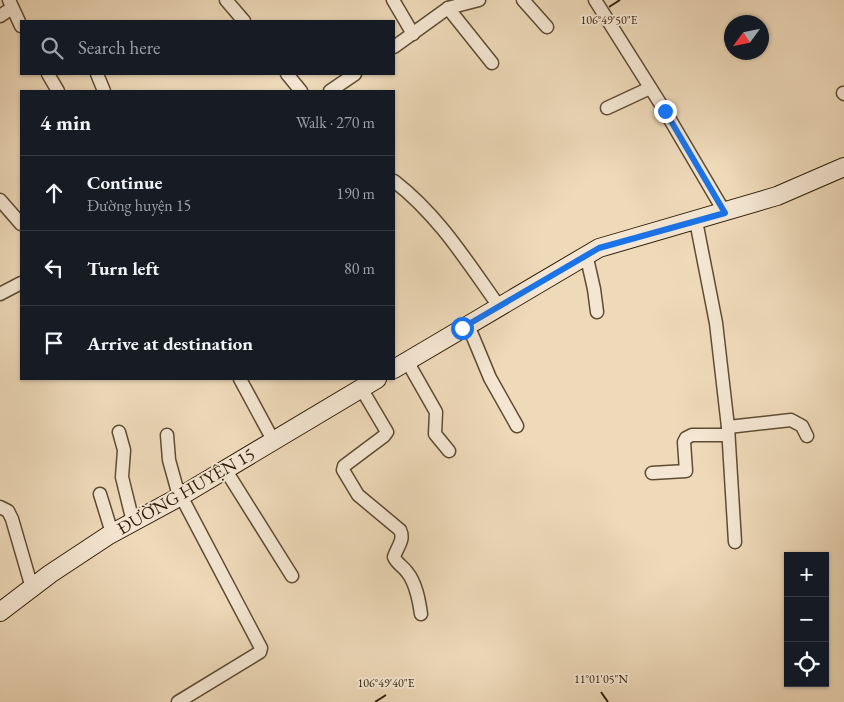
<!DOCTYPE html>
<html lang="en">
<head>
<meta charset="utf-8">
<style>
  :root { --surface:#171b24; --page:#242831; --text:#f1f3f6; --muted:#9ea1a6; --line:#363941 }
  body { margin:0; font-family:"EB Garamond",serif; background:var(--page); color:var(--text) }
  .controls { position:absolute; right:15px; bottom:15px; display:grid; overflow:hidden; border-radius:0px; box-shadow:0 1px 4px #0004 }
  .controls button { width:45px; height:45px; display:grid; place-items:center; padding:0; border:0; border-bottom:1px solid var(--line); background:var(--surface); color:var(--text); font:25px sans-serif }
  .compass { position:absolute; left:724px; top:15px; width:45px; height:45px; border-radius:50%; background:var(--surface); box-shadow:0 1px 4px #0004; rotate:237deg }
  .stop { position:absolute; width:15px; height:15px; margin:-11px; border:4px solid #1a73e8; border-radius:50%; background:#fff }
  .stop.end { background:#1a73e8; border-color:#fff; box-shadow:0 1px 5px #0008 }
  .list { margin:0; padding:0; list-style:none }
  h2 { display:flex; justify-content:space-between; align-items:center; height:65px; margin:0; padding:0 20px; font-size:21px }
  h2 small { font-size:16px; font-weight:400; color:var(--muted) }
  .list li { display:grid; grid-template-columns:32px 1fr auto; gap:15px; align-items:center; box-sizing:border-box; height:75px; padding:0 20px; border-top:1px solid var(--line) }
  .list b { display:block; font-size:19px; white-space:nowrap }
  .list p { margin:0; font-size:16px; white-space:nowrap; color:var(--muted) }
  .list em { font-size:16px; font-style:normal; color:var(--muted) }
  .icon { flex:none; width:28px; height:28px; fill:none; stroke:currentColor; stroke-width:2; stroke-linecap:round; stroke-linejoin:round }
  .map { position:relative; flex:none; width:844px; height:702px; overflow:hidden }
  .search { position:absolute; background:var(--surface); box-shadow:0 1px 4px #0004; left:20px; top:20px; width:375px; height:55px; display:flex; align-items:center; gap:12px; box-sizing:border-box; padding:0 18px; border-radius:0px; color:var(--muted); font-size:19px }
  .panel { position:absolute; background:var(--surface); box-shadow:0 1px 4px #0004; left:20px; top:90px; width:375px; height:290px; border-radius:0px }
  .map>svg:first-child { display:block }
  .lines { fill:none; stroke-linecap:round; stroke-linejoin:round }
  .street-casing { stroke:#5f4c33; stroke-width:15 }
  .secondary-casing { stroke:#2f1d06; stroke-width:20 }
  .street { stroke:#f4e6d2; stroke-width:12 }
  .secondary { stroke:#f4e6d2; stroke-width:18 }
  .route { stroke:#1a73e8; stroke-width:6 }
  .ticks { fill:none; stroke:#2f1d06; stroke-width:2 }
  .labels { text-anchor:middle; stroke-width:4; stroke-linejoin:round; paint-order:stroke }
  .street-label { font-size:18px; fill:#2f1d06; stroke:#f4e6d2 }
  .ticks-label { font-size:12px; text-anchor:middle; fill:#2f1d06; stroke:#f4e6d2; stroke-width:4; stroke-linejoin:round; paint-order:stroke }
</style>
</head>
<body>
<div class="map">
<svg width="844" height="702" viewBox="0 0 844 702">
  <rect width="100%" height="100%" fill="#eed9b9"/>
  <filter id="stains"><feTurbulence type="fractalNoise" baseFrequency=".004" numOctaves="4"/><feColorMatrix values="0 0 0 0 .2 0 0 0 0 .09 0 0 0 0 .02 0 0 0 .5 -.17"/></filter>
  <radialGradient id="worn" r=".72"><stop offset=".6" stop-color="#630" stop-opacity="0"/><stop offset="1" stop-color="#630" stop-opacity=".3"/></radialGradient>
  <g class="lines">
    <g class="street-casing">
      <g id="street">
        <polyline points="9,0 21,26"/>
        <polyline points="226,0 244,21"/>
        <polyline points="393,0 413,34"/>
        <polyline points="523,0 547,27"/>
        <polyline points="595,0 665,111 725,213"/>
        <polyline points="448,8 492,63"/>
        <polyline points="0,16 12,8"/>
        <polyline points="394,47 448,8 479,0"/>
        <polyline points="48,74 58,91"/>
        <polyline points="97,74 104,91"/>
        <polyline points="287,74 301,91"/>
        <polyline points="330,91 355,74"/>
        <polyline points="843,93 844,94"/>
        <polyline points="607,108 650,88"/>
        <path d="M394,181c44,34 72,79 104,124"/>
        <polyline points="0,200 21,224"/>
        <polyline points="696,221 716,323 728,427 735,542"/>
        <polyline points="586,254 594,289 597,312"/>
        <polyline points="0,294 21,283"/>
        <polyline points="468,325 490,378 517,426"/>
        <polyline points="407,361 436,412 435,434 449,451"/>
        <polyline points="240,379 273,440"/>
        <path d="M361,388l26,44 -3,4 -40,30 -1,4 15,25 42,35c5,10 -3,17 -6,27 3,7 9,9 13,15 9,11 12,28 14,42"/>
        <polyline points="728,427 791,420 802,426 807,436"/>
        <polyline points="119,432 124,450 122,477 133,522"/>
        <polyline points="167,435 169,460 179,496"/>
        <polyline points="225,469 292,576"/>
        <polyline points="652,473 686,471 684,442 686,438 692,435 727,435"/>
        <polyline points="100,494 112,533"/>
        <polyline points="0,507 8,511 12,519 32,588"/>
        <polyline points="178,702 260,652 261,648 181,496"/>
      </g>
    </g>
    <g class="secondary-casing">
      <g id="secondary">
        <polyline points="394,369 599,248 777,196 844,167"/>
        <polyline points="0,612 50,574 109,535 181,496 377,379"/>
      </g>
    </g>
    <use href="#street" class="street"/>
    <use href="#secondary" class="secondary"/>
  </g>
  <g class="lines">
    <polyline class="route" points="462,328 599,248 725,213 665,111"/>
  </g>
  <path class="ticks" d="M609,7l11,-7M601,692l7,10M375,702l11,-7"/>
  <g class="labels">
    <g class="street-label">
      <text transform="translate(186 491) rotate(-30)" y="6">ĐƯỜNG HUYỆN 15</text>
    </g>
  </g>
  <g class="ticks-label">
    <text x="609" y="24">106°49'50"E</text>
    <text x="601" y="683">11°01'05"N</text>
    <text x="386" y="687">106°49'40"E</text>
  </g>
  <rect width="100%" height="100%" filter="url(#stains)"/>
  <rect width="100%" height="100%" fill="url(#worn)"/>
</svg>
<div class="controls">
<button>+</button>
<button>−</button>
<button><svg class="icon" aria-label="locate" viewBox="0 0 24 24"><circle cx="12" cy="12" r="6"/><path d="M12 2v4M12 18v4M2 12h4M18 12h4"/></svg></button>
</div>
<svg class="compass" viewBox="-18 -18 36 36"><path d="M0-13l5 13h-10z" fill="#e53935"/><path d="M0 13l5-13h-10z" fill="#9ea1a6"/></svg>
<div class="stop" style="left:462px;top:328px"></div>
<div class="stop end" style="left:665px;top:111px"></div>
<div class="search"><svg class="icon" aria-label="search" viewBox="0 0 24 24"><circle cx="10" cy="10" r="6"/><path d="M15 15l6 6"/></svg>Search here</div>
<section class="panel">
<h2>4 min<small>Walk · 270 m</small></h2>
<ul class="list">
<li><svg class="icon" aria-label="ahead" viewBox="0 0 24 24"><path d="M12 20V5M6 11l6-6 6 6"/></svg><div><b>Continue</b><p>Đường huyện 15</p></div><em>190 m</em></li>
<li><svg class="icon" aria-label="left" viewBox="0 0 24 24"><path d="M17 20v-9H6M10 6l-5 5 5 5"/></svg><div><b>Turn left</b></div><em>80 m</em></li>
<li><svg class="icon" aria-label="arrive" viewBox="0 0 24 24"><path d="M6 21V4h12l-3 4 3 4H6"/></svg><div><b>Arrive at destination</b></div></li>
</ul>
</section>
</div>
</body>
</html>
